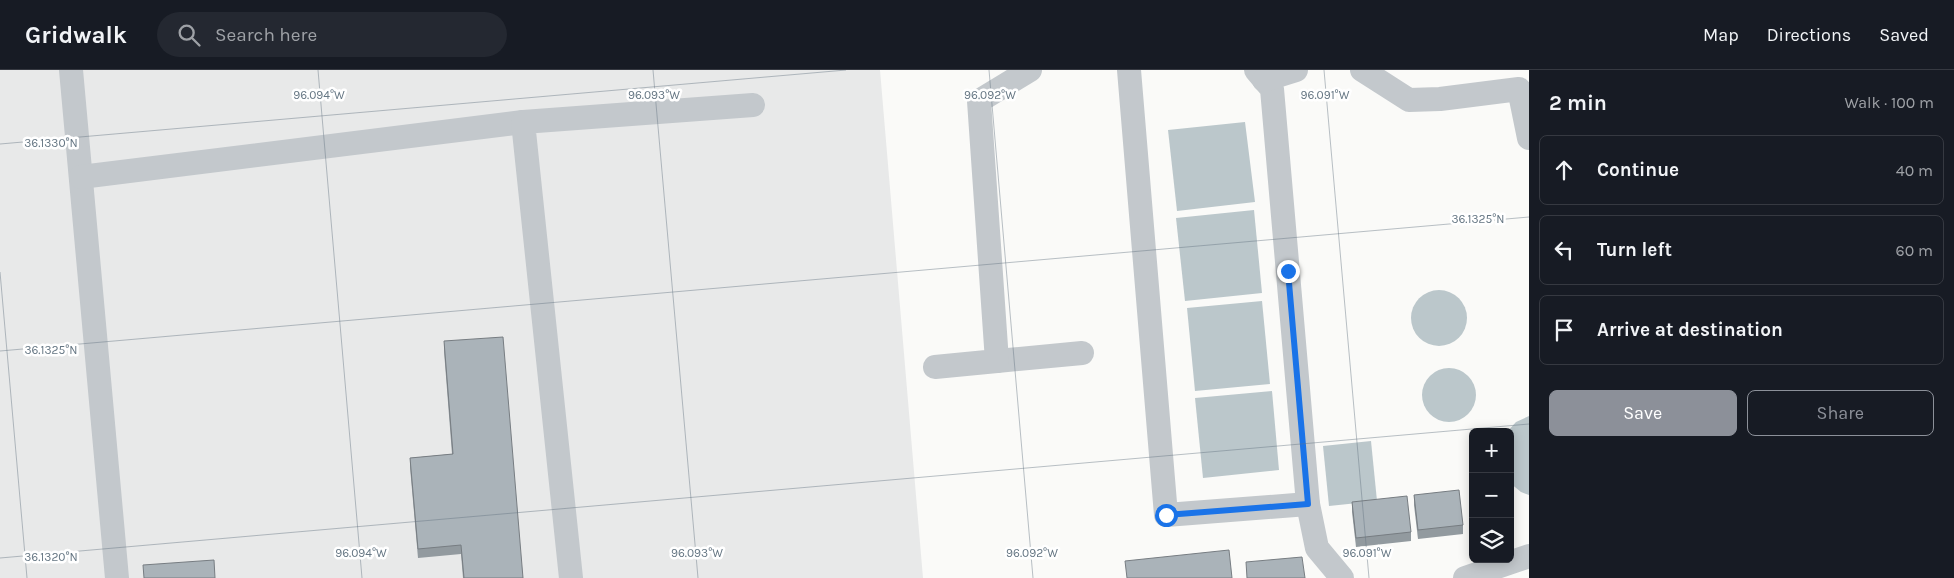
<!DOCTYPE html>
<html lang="en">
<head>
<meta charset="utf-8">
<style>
  :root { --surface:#171b24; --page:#242831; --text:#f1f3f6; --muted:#9ea1a6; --line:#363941; --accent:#8c9099 }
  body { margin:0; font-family:Karla,sans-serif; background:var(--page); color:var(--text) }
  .controls { position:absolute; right:15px; bottom:15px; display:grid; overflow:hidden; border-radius:8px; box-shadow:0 2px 12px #0003 }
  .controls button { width:45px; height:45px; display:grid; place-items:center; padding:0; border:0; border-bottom:1px solid var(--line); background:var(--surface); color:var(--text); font:25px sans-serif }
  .stop { position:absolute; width:15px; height:15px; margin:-11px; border:4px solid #1a73e8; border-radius:50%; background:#fff }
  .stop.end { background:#1a73e8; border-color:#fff; box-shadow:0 1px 5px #0008 }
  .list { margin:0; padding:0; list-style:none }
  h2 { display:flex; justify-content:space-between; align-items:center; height:65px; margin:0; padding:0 20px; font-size:21px }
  h2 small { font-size:16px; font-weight:400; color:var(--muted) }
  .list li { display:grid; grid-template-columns:32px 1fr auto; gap:15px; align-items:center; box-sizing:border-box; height:70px; margin:0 10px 10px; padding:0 10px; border:1px solid var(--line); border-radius:8px }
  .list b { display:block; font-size:19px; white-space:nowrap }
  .list em { font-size:16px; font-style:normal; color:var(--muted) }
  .actions { display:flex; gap:10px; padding:15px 20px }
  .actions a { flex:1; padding:11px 0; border:1px solid var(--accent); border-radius:8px; text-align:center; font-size:18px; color:var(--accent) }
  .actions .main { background:var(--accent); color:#fff }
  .icon { flex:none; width:28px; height:28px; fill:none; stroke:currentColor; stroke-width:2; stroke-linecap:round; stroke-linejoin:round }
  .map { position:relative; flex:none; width:1529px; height:508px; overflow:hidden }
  header { display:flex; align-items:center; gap:30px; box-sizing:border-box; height:70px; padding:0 25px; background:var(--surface); border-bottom:1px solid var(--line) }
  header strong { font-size:24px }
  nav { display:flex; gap:28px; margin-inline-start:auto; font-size:18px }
  .search { width:350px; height:45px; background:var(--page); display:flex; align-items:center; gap:12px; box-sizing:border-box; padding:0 18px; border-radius:28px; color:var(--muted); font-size:19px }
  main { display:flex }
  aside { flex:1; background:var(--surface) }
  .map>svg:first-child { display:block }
  .built { fill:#e8e9e9 }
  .water { fill:#bbc7cb }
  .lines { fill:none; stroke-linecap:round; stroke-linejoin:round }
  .minor { stroke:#c3c8cc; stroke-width:24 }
  .wall { fill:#929a9f }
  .building { fill:#aab3b9; stroke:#777d82 }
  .route { stroke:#1a73e8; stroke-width:6 }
  .ticks { fill:none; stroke:#657683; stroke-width:1; stroke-opacity:0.45 }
  .ticks-label { font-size:12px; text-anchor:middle; fill:#657683; stroke:#fff; stroke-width:5; stroke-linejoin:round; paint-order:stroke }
</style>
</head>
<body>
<header>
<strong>Gridwalk</strong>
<div class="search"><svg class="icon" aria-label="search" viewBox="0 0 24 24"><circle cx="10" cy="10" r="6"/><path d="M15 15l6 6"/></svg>Search here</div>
<nav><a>Map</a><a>Directions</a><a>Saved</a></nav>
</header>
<main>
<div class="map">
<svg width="1529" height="508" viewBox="0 0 1529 508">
  <rect width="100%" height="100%" fill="#fafaf8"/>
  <polygon class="built" points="0,0 880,0 923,508 0,508"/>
  <g class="water">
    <polygon points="1245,52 1255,132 1177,141 1168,60"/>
    <polygon points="1254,140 1262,223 1185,231 1176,148"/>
    <circle cx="1439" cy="248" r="28"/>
    <polygon points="1262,231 1270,314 1195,321 1187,238"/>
    <circle cx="1449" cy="325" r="27"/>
    <polygon points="1272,321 1279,400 1203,408 1195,328"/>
    <polygon points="1529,346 1529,425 1521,422 1510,413 1510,362 1507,362 1516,352"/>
    <polygon points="1371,371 1377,431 1329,436 1323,376"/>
  </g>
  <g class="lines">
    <g class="minor">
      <polyline points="71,0 117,508"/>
      <polyline points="1129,0 1166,445 1308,434 1272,19 1256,0"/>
      <polyline points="1362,0 1409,30 1440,29 1519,19 1529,68"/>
      <polyline points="1264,10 1296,0"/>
      <polyline points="81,107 523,52"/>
      <polyline points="997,291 1082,283"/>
      <polyline points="935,297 997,291 979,31 1030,0"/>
      <polyline points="1308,434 1317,478 1342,508"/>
      <polyline points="571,508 523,52 753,35"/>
      <polyline points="1465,508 1529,486"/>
    </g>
  </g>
  <g class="wall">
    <polygon points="444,271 523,508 463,508 461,484 418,488 410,397 410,388 452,384 444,281"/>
    <polygon points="1414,425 1463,455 1463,464 1418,469 1414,435"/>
    <polygon points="1352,432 1411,462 1411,471 1356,477 1352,442"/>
  </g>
  <g class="building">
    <polygon points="503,267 523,508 464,508 461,475 418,479 410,388 453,384 444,271"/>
    <polygon points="1459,420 1463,455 1418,460 1414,425"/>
    <polygon points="1407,426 1411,462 1356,468 1352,432"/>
    <polygon points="1229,480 1232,508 1127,508 1125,491"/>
    <polygon points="1302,487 1305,508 1247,508 1246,492"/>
    <polygon points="214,490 215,508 144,508 143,495"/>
  </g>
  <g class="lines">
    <polyline class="route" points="1166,445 1308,434 1288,201"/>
  </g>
  <path class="ticks" d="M318,0l44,508M653,0l45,508M989,0l44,508M1324,0l45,508M0,74l846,-74M0,202l27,306M0,281l1529,-134M0,488l1529,-134"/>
  <g class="ticks-label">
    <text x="319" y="29">96.094°W</text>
    <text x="654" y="29">96.093°W</text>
    <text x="990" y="29">96.092°W</text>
    <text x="1325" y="29">96.091°W</text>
    <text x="51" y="77">36.1330°N</text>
    <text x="1478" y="153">36.1325°N</text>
    <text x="51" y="284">36.1325°N</text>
    <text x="361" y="487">96.094°W</text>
    <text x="697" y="487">96.093°W</text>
    <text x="1032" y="487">96.092°W</text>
    <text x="1367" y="487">96.091°W</text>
    <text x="51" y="491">36.1320°N</text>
  </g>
</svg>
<div class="controls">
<button>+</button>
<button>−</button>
<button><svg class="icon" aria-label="layers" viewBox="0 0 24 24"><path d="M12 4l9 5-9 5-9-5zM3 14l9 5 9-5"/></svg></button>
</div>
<div class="stop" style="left:1166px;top:445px"></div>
<div class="stop end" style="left:1288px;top:201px"></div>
</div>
<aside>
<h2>2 min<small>Walk · 100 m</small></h2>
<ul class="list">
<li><svg class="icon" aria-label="ahead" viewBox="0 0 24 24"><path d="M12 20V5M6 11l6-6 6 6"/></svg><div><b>Continue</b></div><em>40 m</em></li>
<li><svg class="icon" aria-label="left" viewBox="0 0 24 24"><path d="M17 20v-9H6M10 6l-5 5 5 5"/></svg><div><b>Turn left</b></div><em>60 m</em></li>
<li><svg class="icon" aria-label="arrive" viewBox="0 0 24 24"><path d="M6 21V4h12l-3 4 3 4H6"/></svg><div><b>Arrive at destination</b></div></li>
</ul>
<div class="actions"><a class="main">Save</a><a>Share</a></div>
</aside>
</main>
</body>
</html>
